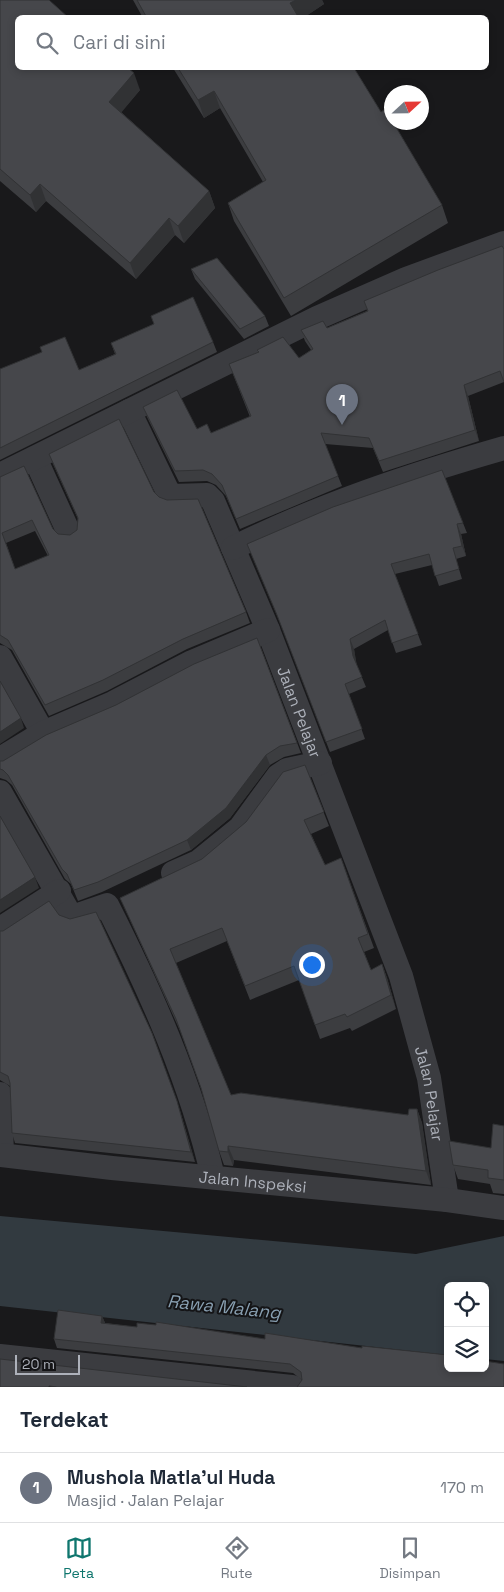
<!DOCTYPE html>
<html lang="id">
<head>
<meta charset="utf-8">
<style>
  :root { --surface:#fff; --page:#f6f6f7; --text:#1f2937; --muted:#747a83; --line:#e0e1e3; --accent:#0f766e }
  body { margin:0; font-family:"Space Grotesk",sans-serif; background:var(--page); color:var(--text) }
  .controls { position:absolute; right:15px; bottom:15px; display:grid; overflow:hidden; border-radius:8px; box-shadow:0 2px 8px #0003 }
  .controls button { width:45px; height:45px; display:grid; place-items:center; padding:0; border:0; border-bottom:1px solid var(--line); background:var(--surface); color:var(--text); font:25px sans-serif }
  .compass { position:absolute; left:384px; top:85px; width:45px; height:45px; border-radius:50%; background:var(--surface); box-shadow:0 2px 8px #0003; rotate:68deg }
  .scale { position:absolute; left:15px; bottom:12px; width:65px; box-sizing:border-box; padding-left:5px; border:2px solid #adb1ba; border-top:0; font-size:14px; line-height:18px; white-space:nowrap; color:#adb1ba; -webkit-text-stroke:4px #141416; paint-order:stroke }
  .you { position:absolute; left:311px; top:964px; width:18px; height:18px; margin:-12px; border:4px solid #fff; border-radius:50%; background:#1a73e8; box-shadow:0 0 0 8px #1a73e833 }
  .badge { display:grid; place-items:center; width:32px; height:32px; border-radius:50%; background:var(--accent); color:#fff; font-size:16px; font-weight:700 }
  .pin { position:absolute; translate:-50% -41px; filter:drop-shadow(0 1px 2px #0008) }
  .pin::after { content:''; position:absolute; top:26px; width:18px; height:15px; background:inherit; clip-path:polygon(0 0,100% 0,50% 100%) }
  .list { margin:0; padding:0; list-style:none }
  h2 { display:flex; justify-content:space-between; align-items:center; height:65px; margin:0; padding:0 20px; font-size:21px }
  h2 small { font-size:16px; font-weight:400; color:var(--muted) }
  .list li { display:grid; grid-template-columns:32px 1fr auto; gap:15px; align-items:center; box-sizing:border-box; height:70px; padding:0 20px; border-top:1px solid var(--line) }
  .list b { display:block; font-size:19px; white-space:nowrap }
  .list p { margin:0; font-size:16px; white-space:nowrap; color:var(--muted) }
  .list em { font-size:16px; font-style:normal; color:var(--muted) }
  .icon { flex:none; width:28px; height:28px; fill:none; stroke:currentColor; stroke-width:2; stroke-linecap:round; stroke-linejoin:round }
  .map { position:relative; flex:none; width:504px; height:1387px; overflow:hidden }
  .search { position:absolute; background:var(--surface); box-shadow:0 2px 8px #0003; left:15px; right:15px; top:15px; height:55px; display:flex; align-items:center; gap:12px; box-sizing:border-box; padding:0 18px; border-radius:8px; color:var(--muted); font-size:19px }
  .sheet { height:135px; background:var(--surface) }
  nav { display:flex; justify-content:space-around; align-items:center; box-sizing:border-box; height:70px; border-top:1px solid var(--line); background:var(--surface); font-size:14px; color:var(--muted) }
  nav a { display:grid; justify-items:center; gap:2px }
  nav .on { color:var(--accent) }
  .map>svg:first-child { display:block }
  .water { fill:#323a40 }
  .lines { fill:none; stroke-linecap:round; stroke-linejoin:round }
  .street { stroke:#3b3c40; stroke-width:24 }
  .wall { fill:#3c3d40; fill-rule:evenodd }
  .shaded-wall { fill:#313234 }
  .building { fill:#46474b; stroke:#313234; fill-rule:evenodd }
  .labels { text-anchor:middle; stroke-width:4; stroke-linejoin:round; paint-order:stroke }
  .street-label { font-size:16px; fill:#adb1ba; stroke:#141416 }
  .water-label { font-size:18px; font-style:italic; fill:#889fb1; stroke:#141416 }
</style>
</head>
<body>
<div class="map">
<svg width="504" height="1387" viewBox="0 0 504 1387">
  <rect width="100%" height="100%" fill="#19191b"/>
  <polygon class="water" points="0,1216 416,1254 504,1236 504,1361 485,1359 485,1286 448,1286 448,1355 0,1306"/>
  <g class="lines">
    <g class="street">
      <path id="s1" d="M129,411l41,85 37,-1 6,6 55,129 133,346 28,102 18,122"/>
      <polyline points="35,458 69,533"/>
      <polyline points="0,475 317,318 406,279 504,243"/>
      <path d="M233,548c87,-43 177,-73 271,-100"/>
      <polyline points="0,657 43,733"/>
      <polyline points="0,759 43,733 113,703 192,662 268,630"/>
      <path d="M0,792l69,121 6,3 32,-11c44,87 84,177 106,272"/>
      <polyline points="173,873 198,862 240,828 278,776 287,770 320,763"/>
      <polyline points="0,929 59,891"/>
      <polyline points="0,1094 2,1155"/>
      <path id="s2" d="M0,1155l112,13 335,32 57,8"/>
      <polyline points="0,1356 292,1387"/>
    </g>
  </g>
  <g class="wall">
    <polygon points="0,0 140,90 121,112 209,191 215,208 184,243 175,235 136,279 46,201 36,212 0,181"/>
    <polygon points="133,0 322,0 324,4 303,18 143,18"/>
    <polygon points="173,68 354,68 381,112 442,205 448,223 291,316 234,221 228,203 263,182 220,108 204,118"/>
    <polygon points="502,246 504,382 468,396 479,441 383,472 373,448 325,444 342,486 240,529 226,496 216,485 207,481 179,482 147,417 143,407 197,429 211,433 250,417 229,364 258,352 257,350 299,358 311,350 305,341 301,330 327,328 367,311 364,301"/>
    <polygon points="191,269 265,316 269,326 244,339 195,279"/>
    <polygon points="151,316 213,342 217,352 0,460 0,369 79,370 115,354 111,343 154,324"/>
    <path d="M49,454l105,38 92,120 4,11 -63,26 -80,42 -58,25 -37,-66 -12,-7v-166l58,57 12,1 7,-5 1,-11 -25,-55zM35,531l13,25 -33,13 -9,-26z"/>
    <polygon points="463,523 467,533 461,534 466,556 456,559 462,579 439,586 432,565 395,574 422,645 396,653 388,630 354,649 356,663 366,687 349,694 365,739 330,752 281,625 247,544"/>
    <polygon points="257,638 301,753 284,757 270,765 230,818 191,850 102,892 78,901 71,884 65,879 12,785 6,780 0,778 0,761 3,761 116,705"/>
    <polygon points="305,765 329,826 311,834 325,865 341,858 374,948 364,952 371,970 382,964 387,978 396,1009 352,1031 350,1028 320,1039 299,980 250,1000 227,941 176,963 231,1095 408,1115 417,1109 422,1123 431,1185 234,1160 233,1166 224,1165 219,1151 201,1088 181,1033 126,911 120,898 202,859 246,822"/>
    <polygon points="0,931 180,1111 195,1162 15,1143 12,1133 10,1086 0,1080"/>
    <polygon points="504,1126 504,1194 493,1193 490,1184 458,1179 453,1165 491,1148"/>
    <polygon points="102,1316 105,1323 448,1368 302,1380 293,1373 57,1348 54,1339"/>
  </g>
  <g class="shaded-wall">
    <polygon points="296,0 322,0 324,4 303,18 296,18 290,3"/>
    <polygon points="134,73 140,90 116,119 109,102"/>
    <polygon points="214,91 220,108 204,118 198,100"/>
    <polygon points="40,184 46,201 36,212 30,195"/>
    <polygon points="209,191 215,208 184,243 178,226"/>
    <polygon points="169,218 175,235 136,279 130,263"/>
    <polygon points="464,385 468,396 479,441 475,430"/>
    <polygon points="457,524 461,534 466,556 462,546"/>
    <polygon points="350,639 354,649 357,666 353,656"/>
    <polygon points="21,718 24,728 0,744 0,732"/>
    <polygon points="266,755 270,765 230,818 191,850 187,840"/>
    <polygon points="35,877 39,888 0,913 0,900"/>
    <polygon points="382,964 387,978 396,1009 391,995"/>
    <polygon points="177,1101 180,1111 195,1162 191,1152"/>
    <polygon points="417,1109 422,1123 431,1185 426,1171"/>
    <polygon points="228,1146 234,1160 233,1166 228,1152"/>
    <polygon points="102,1316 106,1325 101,1323"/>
  </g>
  <g class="building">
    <polygon points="0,0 49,0 69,18 18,18 18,68 128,68 134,73 109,102 209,191 178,226 169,218 130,263 40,184 30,195 0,169"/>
    <polygon points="137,0 296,0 290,3 299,18 147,18"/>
    <polygon points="178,68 354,68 381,112 385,109 392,120 392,122 393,122 442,205 284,298 228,203 266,180 214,91 198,100"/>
    <polygon points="502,246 504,249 504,382 500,371 464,385 475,430 379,461 369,438 321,433 338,476 236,519 222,485 212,474 203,470 175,471 143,407 177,390 197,429 207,424 211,433 251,416 229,364 259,352 257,350 283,337 299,358 313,349 301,330 323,321 327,328 368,311 364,301 438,270"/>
    <polygon points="217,258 265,316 240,329 191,269"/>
    <polygon points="193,297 213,342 0,448 0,369 42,352 40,347 65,337 79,370 116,354 111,343 154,324 151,316"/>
    <path d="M119,419l35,73 5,5 8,3 31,-1 48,113 -63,27 -80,41 -58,25 -37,-65 -8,-5v-158l24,-11 29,63 5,5 12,1 7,-5 1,-12 -29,-64zM32,520l17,35 -34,14 -13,-36z"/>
    <polygon points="442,470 463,523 457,524 462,546 453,548 459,569 435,576 429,554 391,564 418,634 392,643 385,620 350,639 353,656 362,677 345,684 362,729 326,742 277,615 247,544 333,507"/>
    <polygon points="257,638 297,743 280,746 266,755 226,808 187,840 98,882 74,890 67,874 62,869 8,775 3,770 0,769 0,761 3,761 46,735 116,705 194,664"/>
    <polygon points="0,681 21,718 0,732"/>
    <polygon points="305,765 324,812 304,820 325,865 341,858 368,934 358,938 371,970 382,964 391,995 347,1017 345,1014 315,1025 294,966 245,986 222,928 170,949 231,1095 241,1093 408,1115 409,1109 417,1109 426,1171 228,1146 228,1152 219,1151 201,1088 176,1019 120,898 202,859 246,822 283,772"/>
    <polygon points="0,816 35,877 0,900"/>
    <polygon points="49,901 59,915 70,919 96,912 152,1033 177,1101 191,1152 12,1133 10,1083 8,1076 0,1072 0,931 3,931"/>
    <polygon points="493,1124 504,1126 504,1180 488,1178 488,1170 453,1165 449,1141 491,1148"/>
    <polygon points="58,1310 102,1316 101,1323 137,1327 137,1323 156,1325 156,1322 265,1339 265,1333 362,1348 362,1346 448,1355 448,1368 485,1368 485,1361 504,1364 504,1387 297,1387 302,1380 301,1372 290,1364 54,1339"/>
    <polygon points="0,1359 247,1387 57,1387 49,1386 48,1387 0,1387"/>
  </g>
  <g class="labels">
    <g class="street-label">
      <text dy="6" stroke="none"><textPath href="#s1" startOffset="368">Jalan Pelajar</textPath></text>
      <text dy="6" stroke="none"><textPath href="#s1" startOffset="772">Jalan Pelajar</textPath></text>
      <text dy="6" stroke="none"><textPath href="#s2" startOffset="254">Jalan Inspeksi</textPath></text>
    </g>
    <g class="water-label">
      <text transform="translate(224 1307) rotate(6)" y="6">Rawa Malang</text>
    </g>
  </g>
</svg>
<div class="controls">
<button><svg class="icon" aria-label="locate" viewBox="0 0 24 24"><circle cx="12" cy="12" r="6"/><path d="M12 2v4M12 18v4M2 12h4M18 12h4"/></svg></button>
<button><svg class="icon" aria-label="layers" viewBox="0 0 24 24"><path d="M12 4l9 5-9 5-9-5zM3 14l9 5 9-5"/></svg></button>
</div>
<svg class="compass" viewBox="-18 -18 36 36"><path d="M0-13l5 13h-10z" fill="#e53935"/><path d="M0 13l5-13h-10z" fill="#747a83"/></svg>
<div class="scale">20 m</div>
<div class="you"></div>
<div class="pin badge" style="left:342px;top:425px;background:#6b7280">1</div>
<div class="search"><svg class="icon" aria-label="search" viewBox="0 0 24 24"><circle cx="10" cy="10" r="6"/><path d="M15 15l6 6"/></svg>Cari di sini</div>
</div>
<section class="sheet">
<h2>Terdekat<small></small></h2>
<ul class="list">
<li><span class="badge" style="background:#6b7280">1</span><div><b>Mushola Matla'ul Huda</b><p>Masjid · Jalan Pelajar</p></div><em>170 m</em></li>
</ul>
</section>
<nav>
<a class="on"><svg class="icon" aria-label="map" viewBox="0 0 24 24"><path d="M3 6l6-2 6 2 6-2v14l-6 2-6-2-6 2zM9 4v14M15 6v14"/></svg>Peta</a>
<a><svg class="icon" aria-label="directions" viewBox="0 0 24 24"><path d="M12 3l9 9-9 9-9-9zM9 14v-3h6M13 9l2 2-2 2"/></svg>Rute</a>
<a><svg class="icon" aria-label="saved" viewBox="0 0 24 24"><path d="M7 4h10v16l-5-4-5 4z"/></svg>Disimpan</a>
</nav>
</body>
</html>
